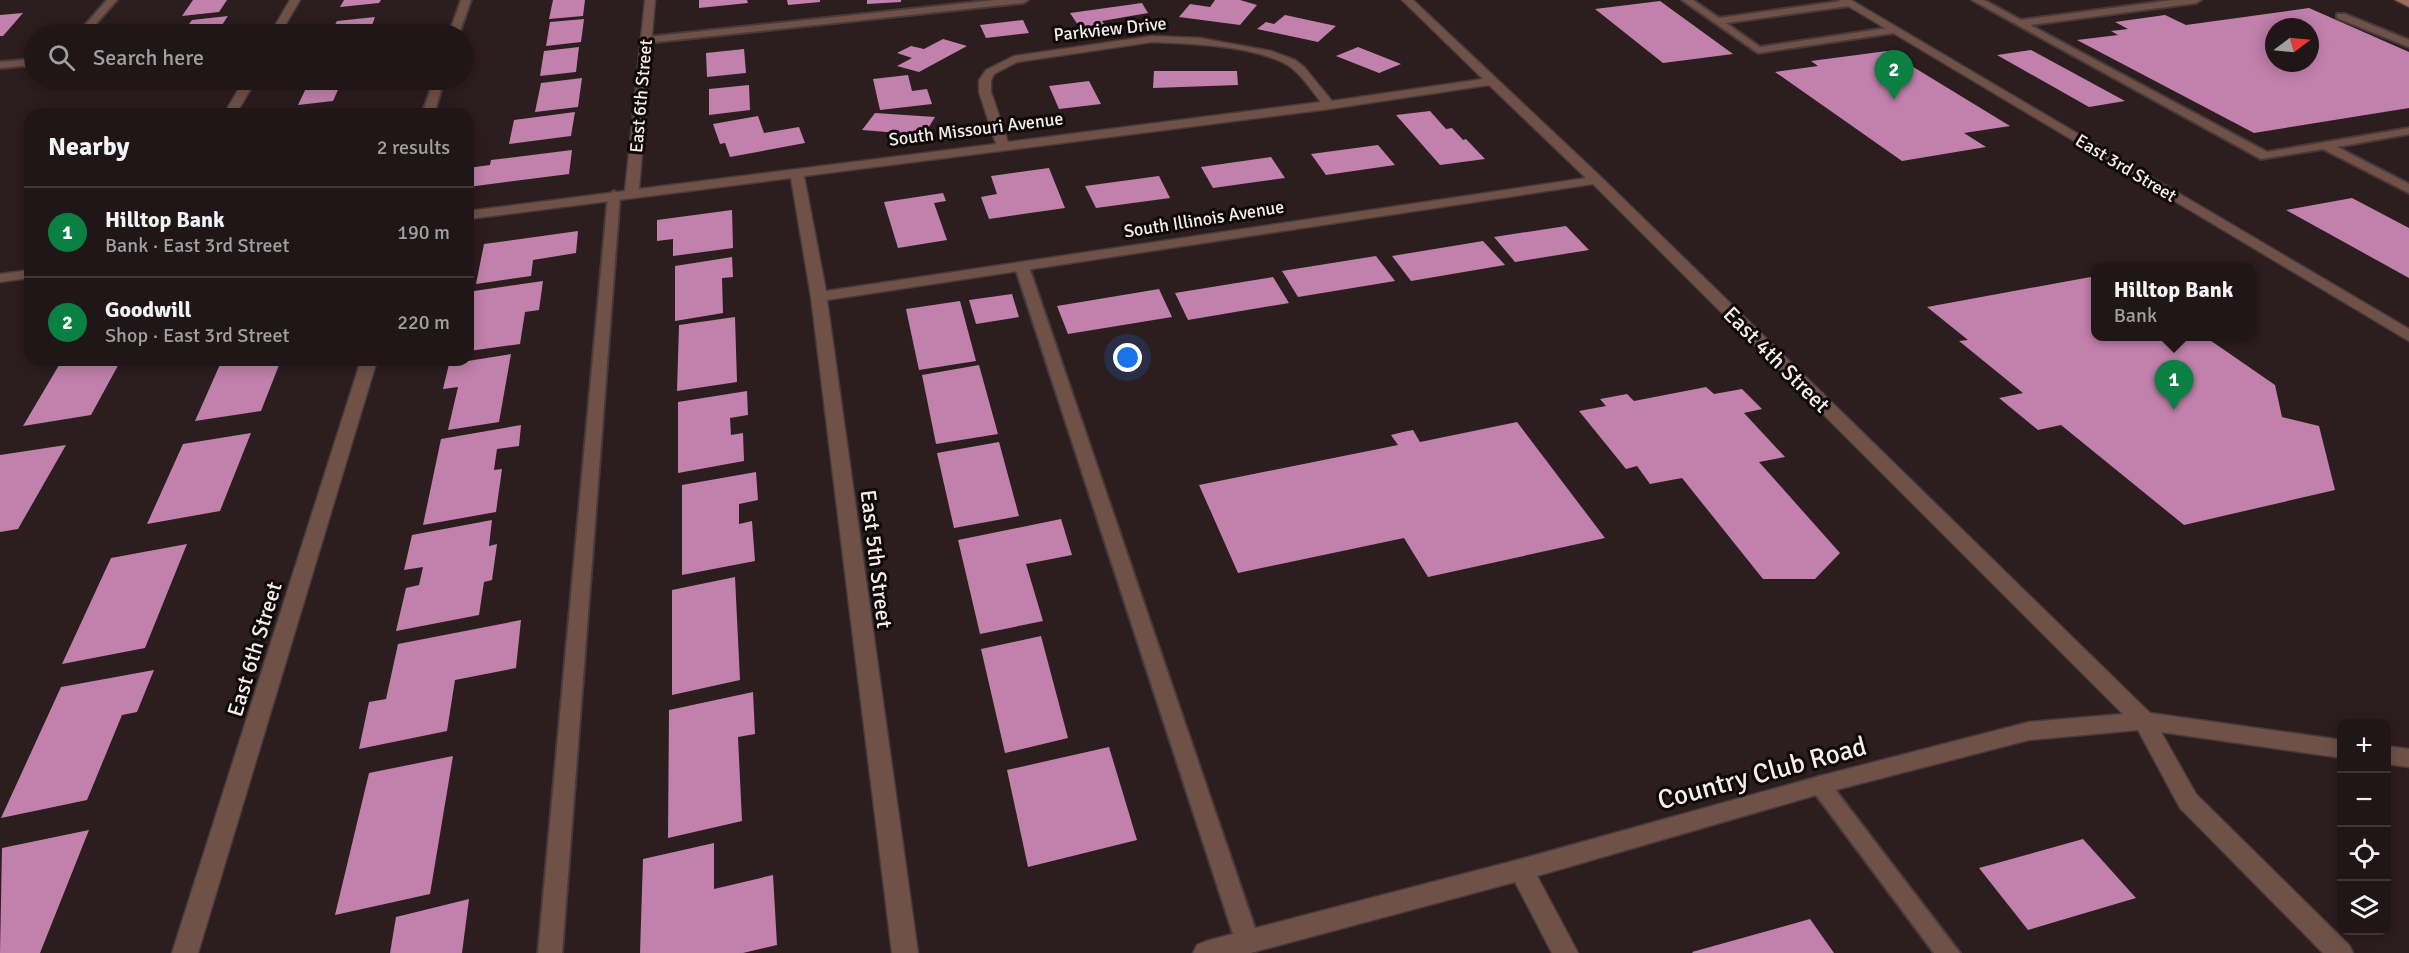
<!DOCTYPE html>
<html lang="en">
<head>
<meta charset="utf-8">
<style>
  :root { --surface:#211617; --page:#291f20; --text:#f1f3f6; --muted:#a29fa1; --line:#3e3536; --accent:#0b8043 }
  body { margin:0; font-family:Signika,sans-serif; background:var(--page); color:var(--text) }
  .controls { position:absolute; right:18px; bottom:18px; display:grid; overflow:hidden; border-radius:12px; box-shadow:0 3px 15px #0003 }
  .controls button { width:54px; height:54px; display:grid; place-items:center; padding:0; border:0; border-bottom:2px solid var(--line); background:var(--surface); color:var(--text); font:30px sans-serif }
  .compass { position:absolute; left:2265px; top:18px; width:54px; height:54px; border-radius:50%; background:var(--surface); box-shadow:0 3px 15px #0003; rotate:74deg }
  .you { position:absolute; left:1128px; top:358px; width:21px; height:21px; margin:-15px; border:4px solid #fff; border-radius:50%; background:#1a73e8; box-shadow:0 0 0 9px #1a73e833 }
  .badge { display:grid; place-items:center; width:39px; height:39px; border-radius:50%; background:var(--accent); color:#fff; font-size:20px; font-weight:700 }
  .pin { position:absolute; translate:-50% -50px; filter:drop-shadow(0 2px 3px #0008) }
  .pin::after { content:''; position:absolute; top:32px; width:21px; height:18px; background:inherit; clip-path:polygon(0 0,100% 0,50% 100%) }
  .popup { position:absolute; left:2091px; top:263px; width:165px; height:78px; box-sizing:border-box; display:grid; place-content:center; border-radius:12px; background:var(--surface); filter:drop-shadow(0 2px 4px #0005); font-size:20px; white-space:nowrap; color:var(--muted) }
  .popup b { font-size:22px; color:var(--text) }
  .popup::after { content:''; position:absolute; left:50%; top:100%; margin-left:-12px; border:12px solid transparent; border-top-color:var(--surface) }
  .list { margin:0; padding:0; list-style:none }
  h2 { display:flex; justify-content:space-between; align-items:center; height:78px; margin:0; padding:0 24px; font-size:26px }
  h2 small { font-size:20px; font-weight:400; color:var(--muted) }
  .list li { display:grid; grid-template-columns:39px 1fr auto; gap:18px; align-items:center; box-sizing:border-box; height:90px; padding:0 24px; border-top:2px solid var(--line) }
  .list b { display:block; font-size:22px; white-space:nowrap }
  .list p { margin:0; font-size:20px; white-space:nowrap; color:var(--muted) }
  .list em { font-size:20px; font-style:normal; color:var(--muted) }
  .icon { flex:none; width:33px; height:33px; fill:none; stroke:currentColor; stroke-width:2; stroke-linecap:round; stroke-linejoin:round }
  .map { position:relative; flex:none; width:2409px; height:953px; overflow:hidden }
  .search { position:absolute; background:var(--surface); box-shadow:0 3px 15px #0003; left:24px; top:24px; width:450px; height:66px; display:flex; align-items:center; gap:15px; box-sizing:border-box; padding:0 21px; border-radius:33px; color:var(--muted); font-size:22px }
  .panel { position:absolute; background:var(--surface); box-shadow:0 3px 15px #0003; left:24px; top:108px; width:450px; height:258px; border-radius:18px }
  .map>svg:first-child { display:block }
  .building { fill:#c181ac; fill-rule:evenodd }
  .lines { fill:none; stroke-linecap:round; stroke-linejoin:round }
  .lane-casing { stroke:#483a3c; stroke-width:4 }
  .street-casing { stroke:#483a3c; stroke-width:3 }
  .secondary-casing { stroke:#483a3c; stroke-width:3 }
  .lane { fill:#6f5147; fill-rule:evenodd }
  .street { fill:#6f5147; fill-rule:evenodd }
  .secondary { fill:#9b6b5c; fill-rule:evenodd }
  .labels { text-anchor:middle; stroke-width:6; stroke-linejoin:round; paint-order:stroke }
  .far-street-label { font-size:18px; fill:#f7ecee; stroke:#10090a }
  .street-label { font-size:22px; fill:#f7ecee; stroke:#10090a }
  .near-street-label { font-size:27px; fill:#f7ecee; stroke:#10090a }
</style>
</head>
<body>
<div class="map">
<svg width="2409" height="953" viewBox="0 0 2409 953">
  <rect width="100%" height="100%" fill="#2c1d1f"/>
  <g class="building">
    <polygon points="193,0 227,0 219,12 182,16"/>
    <polygon points="344,0 381,0 379,3 340,7"/>
    <polygon points="553,0 585,0 583,16 549,19"/>
    <polygon points="699,0 747,0 748,3 699,8"/>
    <polygon points="787,0 820,0 820,2 788,5"/>
    <polygon points="867,0 901,0 901,2 867,4"/>
    <polygon points="1215,0 1240,0 1257,5 1240,25 1179,17 1190,4 1210,7"/>
    <polygon points="1660,1 1733,54 1663,63 1595,9"/>
    <polygon points="1142,3 1148,13 1102,21 1105,25 1080,28 1070,13"/>
    <path d="M2309,8l100,44v56l-155,25 -177,-93 41,-5 -7,-4 17,-2 -13,-7 50,-7 21,10zM2274,27h36v36h-36z"/>
    <polygon points="23,13 3,36 0,36 0,15"/>
    <polygon points="1285,15 1336,26 1318,42 1257,29 1266,22 1274,24"/>
    <polygon points="228,16 216,34 182,34 192,20"/>
    <polygon points="375,17 369,34 330,34 337,21"/>
    <polygon points="584,19 581,42 546,46 550,22"/>
    <polygon points="1023,20 1029,33 986,38 980,25"/>
    <polygon points="943,39 967,46 919,72 897,66 912,58 897,53 911,46 924,49"/>
    <polygon points="579,47 576,72 540,76 544,51"/>
    <polygon points="1358,47 1401,64 1379,73 1336,56"/>
    <polygon points="744,49 746,73 707,77 706,53"/>
    <polygon points="2031,50 2125,101 2089,107 1997,55"/>
    <polygon points="1887,51 2010,126 1964,133 1986,147 1902,161 1775,72 1818,66 1811,61"/>
    <polygon points="1154,71 1237,71 1238,85 1153,88"/>
    <polygon points="908,75 912,91 927,89 932,104 880,110 873,79"/>
    <polygon points="582,78 578,107 535,112 541,83"/>
    <polygon points="342,81 333,101 298,105 308,84"/>
    <polygon points="1089,81 1101,104 1059,109 1049,86"/>
    <polygon points="749,85 750,110 709,115 709,89"/>
    <polygon points="1430,111 1446,129 1452,128 1463,140 1466,139 1485,159 1440,165 1396,115"/>
    <polygon points="575,112 571,136 509,144 514,120"/>
    <polygon points="875,113 935,117 924,135 862,130"/>
    <polygon points="758,116 764,133 799,127 805,143 730,157 725,143 720,144 713,124"/>
    <polygon points="1378,145 1395,165 1326,175 1311,154"/>
    <polygon points="572,150 569,174 468,187 468,168 490,165 491,160"/>
    <polygon points="1271,157 1285,178 1213,188 1201,167"/>
    <polygon points="1049,168 1065,208 989,219 981,197 997,194 991,176"/>
    <polygon points="1159,176 1170,198 1096,208 1085,186"/>
    <polygon points="943,193 946,201 934,203 947,240 898,248 884,202"/>
    <polygon points="2352,198 2409,228 2409,278 2286,210"/>
    <polygon points="732,210 733,248 673,256 673,239 657,241 657,220"/>
    <polygon points="1566,226 1589,250 1515,262 1494,237"/>
    <polygon points="578,231 576,253 533,260 531,276 476,284 484,244"/>
    <polygon points="1483,241 1505,265 1411,281 1392,256"/>
    <polygon points="1376,256 1395,281 1298,297 1282,271"/>
    <polygon points="732,257 733,277 722,278 723,313 675,321 675,266"/>
    <polygon points="2096,276 2096,336 2204,336 2275,385 2282,417 2319,426 2335,490 2184,525 2061,425 2038,430 1999,398 2023,393 1959,341 1968,340 1927,307"/>
    <polygon points="1273,277 1289,303 1188,320 1175,293"/>
    <polygon points="543,281 539,310 525,312 520,344 469,351 473,335 468,335 468,318 474,291"/>
    <polygon points="1159,289 1172,317 1068,334 1057,306"/>
    <polygon points="1012,294 1019,317 976,324 969,300"/>
    <polygon points="960,301 976,361 919,370 906,309"/>
    <polygon points="735,317 737,382 677,391 679,325"/>
    <polygon points="511,354 499,422 448,430 458,387 443,389 449,364"/>
    <polygon points="62,360 121,360 91,415 23,426"/>
    <polygon points="222,360 281,360 261,411 195,421"/>
    <polygon points="979,365 998,434 936,444 922,375"/>
    <polygon points="1706,387 1714,394 1742,389 1762,409 1744,413 1785,457 1759,462 1840,553 1815,579 1763,579 1682,478 1650,484 1637,466 1626,469 1579,411 1606,406 1600,399 1627,394 1634,401"/>
    <polygon points="747,391 748,415 730,418 731,435 743,433 744,461 678,473 678,402"/>
    <polygon points="1517,422 1605,538 1428,577 1404,538 1238,573 1199,485 1398,445 1391,435 1403,432 1413,430 1420,442"/>
    <polygon points="521,425 519,446 497,449 494,470 502,469 496,512 423,525 441,439"/>
    <polygon points="251,433 220,511 147,524 183,444"/>
    <polygon points="999,442 1019,516 954,528 937,453"/>
    <polygon points="66,445 18,529 0,532 0,455"/>
    <polygon points="756,472 758,500 739,504 739,524 752,521 755,561 682,575 682,485"/>
    <polygon points="1061,519 1072,555 1026,564 1043,621 980,634 958,540"/>
    <polygon points="492,520 489,546 497,544 492,580 484,582 479,615 396,631 406,588 419,585 423,567 404,570 412,535"/>
    <polygon points="187,544 145,648 62,664 111,558"/>
    <polygon points="735,577 740,680 672,695 672,590"/>
    <polygon points="521,620 516,668 455,680 447,731 359,749 369,702 386,699 398,644"/>
    <polygon points="1041,636 1068,738 1005,753 981,649"/>
    <polygon points="154,670 137,712 122,715 87,800 1,818 61,687"/>
    <polygon points="753,692 755,734 738,737 742,821 668,838 669,710"/>
    <polygon points="1109,747 1137,840 1028,867 1007,770"/>
    <polygon points="453,756 430,894 335,915 369,773"/>
    <polygon points="89,830 40,953 0,953 2,848"/>
    <polygon points="2083,839 2136,898 2028,930 1979,868"/>
    <polygon points="714,843 714,889 773,875 777,945 743,953 640,953 643,859"/>
    <polygon points="469,899 462,953 390,953 396,917"/>
    <polygon points="1810,919 1834,953 1693,953 1692,952"/>
  </g>
  <g class="lines">
    <g class="lane-casing">
      <g id="lane">
        <polygon points="107,0 117,0 87,34 77,34"/>
        <polygon points="461,0 471,0 459,34 449,34"/>
        <polygon points="995,0 1028,0 1023,3 647,43 642,40 647,37"/>
        <polygon points="1682,0 1693,0 1719,18 1849,0 1854,3 1849,6 1726,23 1760,47 1894,27 1899,30 1894,33 1758,53"/>
        <polygon points="1972,0 1984,0 2021,20 2173,0 2201,0 2196,3 2030,25 2267,152 2409,128 2409,134 2337,147 2409,184 2409,193 2323,149 2261,159"/>
        <polygon points="2337,14 2345,14 2409,40 2409,47 2337,18"/>
        <polygon points="34,59 34,65 0,68 0,62"/>
        <polygon points="434,80 444,80 434,114 422,114"/>
        <polygon points="614,191 620,195 562,953 538,953 608,195"/>
        <polygon points="1022,263 1029,267 1260,943 1256,951 1250,953 1240,951 1236,943 1015,267"/>
        <polygon points="1820,776 1827,779 1960,953 1934,953 1813,791 1810,785 1813,779"/>
      </g>
    </g>
    <g class="street-casing">
      <g id="street">
        <polygon points="290,0 300,0 280,34 270,34"/>
        <path d="M645,0h10l-16,189 357,-45 -17,-52v-12l7,-10 28,-14 138,-20 48,2 71,13 24,9 9,7 28,34 151,-22 -81,-79h11l188,177 549,536 192,27v18l-181,-26 35,62 153,151 4,8h-30l-143,-145 -42,-78 -109,10 -209,54 -283,82 41,77h-26l-37,-71 -265,71h-57l4,-8 9,-4 315,-82 299,-83 209,-54 94,-8 -530,-530 -766,116 91,653h-26l-81,-656 -20,-119 -323,41v-8l157,-20zM1152,42c40,2 98,3 134,22 14,8 25,26 35,38l-313,40 -17,-50v-12l3,-6 23,-12zM1489,85l97,93 -760,113 -22,-115 525,-67z"/>
        <polygon points="1838,0 1851,0 2409,329 2409,341"/>
        <polygon points="244,80 256,80 236,114 224,114"/>
        <polygon points="30,270 30,278 0,282 0,274"/>
        <polygon points="361,360 377,360 198,953 172,953"/>
        <polygon points="2386,746 2409,749 2409,767 2386,764"/>
      </g>
    </g>
    <g class="secondary-casing">
      <polygon id="secondary" points="2395,0 2409,0 2409,7"/>
    </g>
    <use href="#lane" class="lane"/>
    <use href="#street" class="street"/>
    <use href="#secondary" class="secondary"/>
  </g>
  <g class="labels">
    <g class="far-street-label">
      <text transform="translate(1110 29) rotate(-6)" y="6">Parkview Drive</text>
      <text transform="translate(641 96) rotate(-85)" y="6">East 6th Street</text>
      <text transform="translate(976 129) rotate(-7)" y="6">South Missouri Avenue</text>
      <text transform="translate(2126 168) rotate(31)" y="6">East 3rd Street</text>
      <text transform="translate(1204 219) rotate(-9)" y="6">South Illinois Avenue</text>
    </g>
    <g class="street-label">
      <text transform="translate(1777 359) rotate(45)" y="8">East 4th Street</text>
      <text transform="translate(877 559) rotate(83)" y="8">East 5th Street</text>
      <text transform="translate(254 649) rotate(-73)" y="8">East 6th Street</text>
    </g>
    <g class="near-street-label">
      <text transform="translate(1762 773) rotate(-15)" y="9">Country Club Road</text>
    </g>
  </g>
</svg>
<div class="controls">
<button>+</button>
<button>−</button>
<button><svg class="icon" aria-label="locate" viewBox="0 0 24 24"><circle cx="12" cy="12" r="6"/><path d="M12 2v4M12 18v4M2 12h4M18 12h4"/></svg></button>
<button><svg class="icon" aria-label="layers" viewBox="0 0 24 24"><path d="M12 4l9 5-9 5-9-5zM3 14l9 5 9-5"/></svg></button>
</div>
<svg class="compass" viewBox="-18 -18 36 36"><path d="M0-13l5 13h-10z" fill="#e53935"/><path d="M0 13l5-13h-10z" fill="#a29fa1"/></svg>
<div class="you"></div>
<div class="pin badge" style="left:2174px;top:410px">1</div>
<div class="popup"><b>Hilltop Bank</b>Bank</div>
<div class="pin badge" style="left:1894px;top:100px">2</div>
<div class="search"><svg class="icon" aria-label="search" viewBox="0 0 24 24"><circle cx="10" cy="10" r="6"/><path d="M15 15l6 6"/></svg>Search here</div>
<section class="panel">
<h2>Nearby<small>2 results</small></h2>
<ul class="list">
<li><span class="badge">1</span><div><b>Hilltop Bank</b><p>Bank · East 3rd Street</p></div><em>190 m</em></li>
<li><span class="badge">2</span><div><b>Goodwill</b><p>Shop · East 3rd Street</p></div><em>220 m</em></li>
</ul>
</section>
</div>
</body>
</html>
